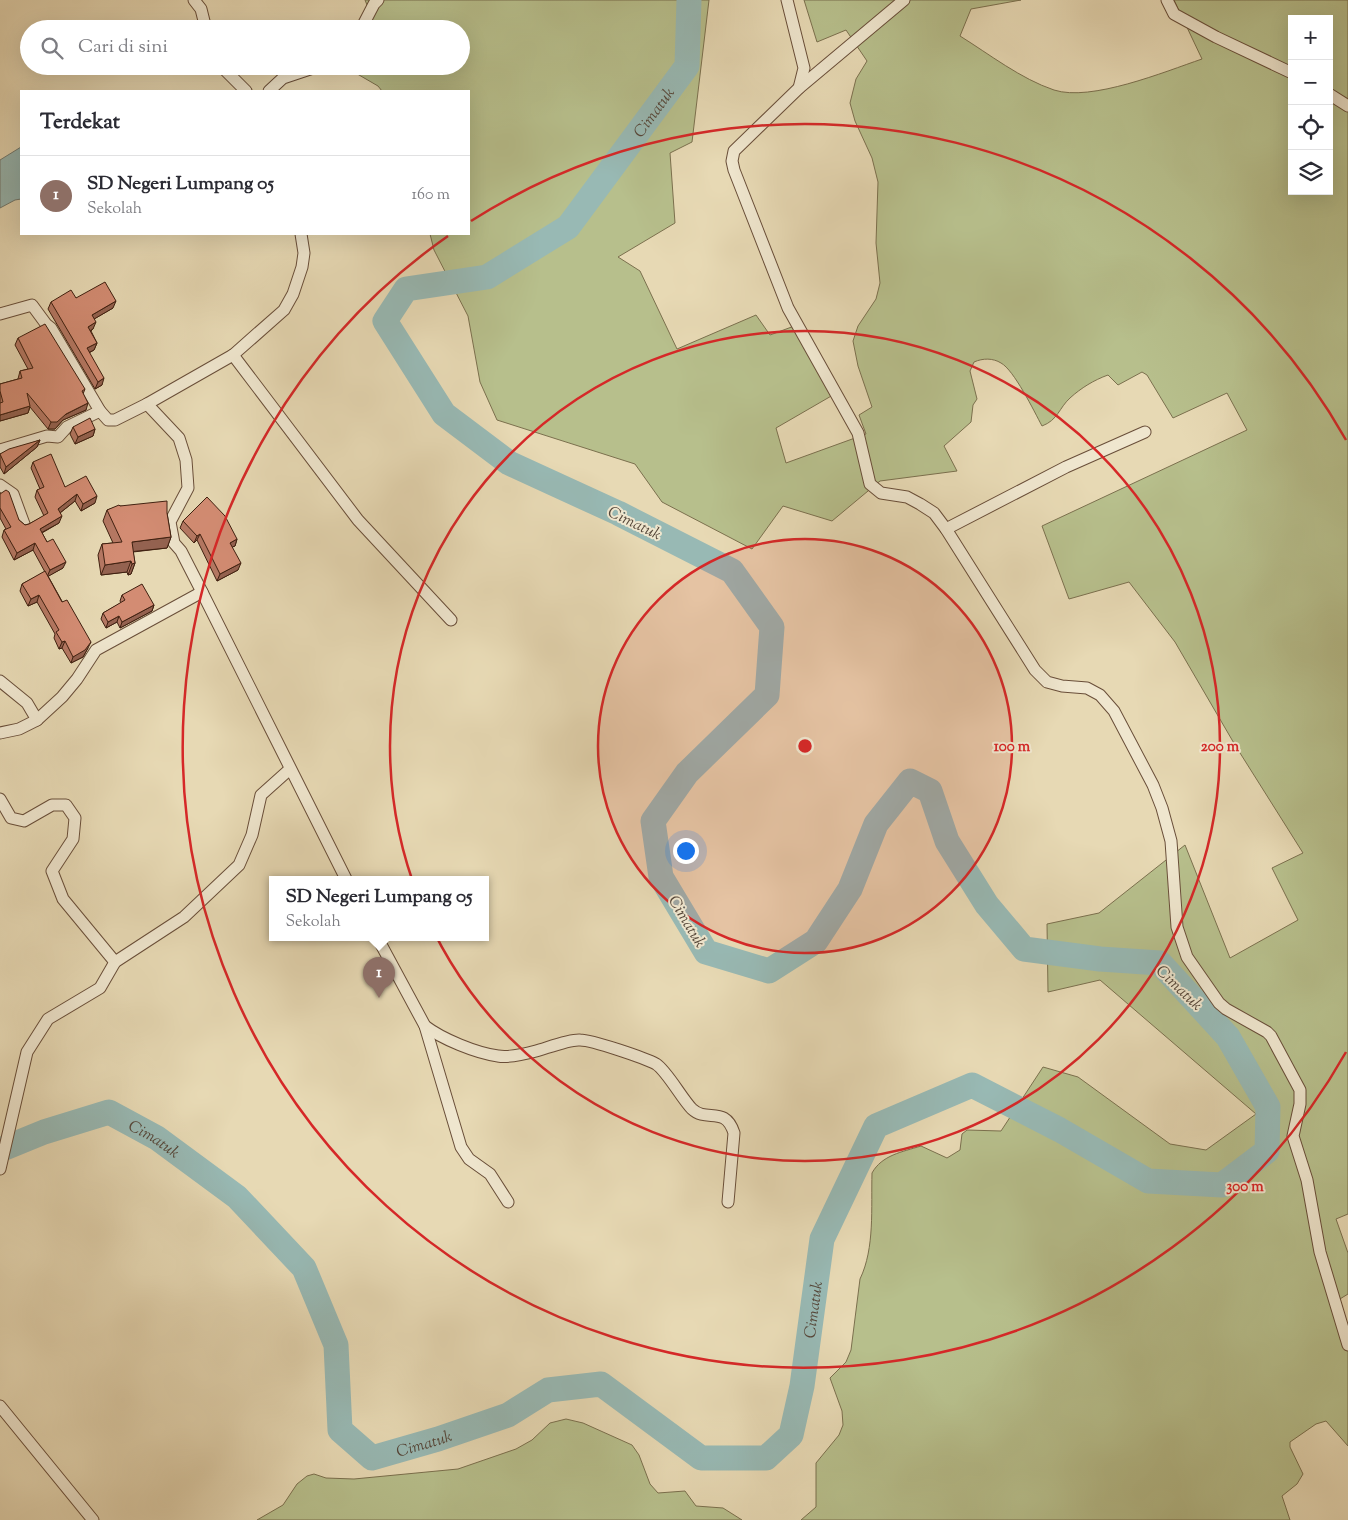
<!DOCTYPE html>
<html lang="id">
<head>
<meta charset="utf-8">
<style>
  :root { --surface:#fff; --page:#f2f2f3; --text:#2b2b33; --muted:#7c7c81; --line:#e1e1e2; --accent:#d93025 }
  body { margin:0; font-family:"Sorts Mill Goudy",serif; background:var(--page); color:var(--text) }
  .controls { position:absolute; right:15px; top:15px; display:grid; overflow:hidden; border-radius:0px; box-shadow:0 5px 20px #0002 }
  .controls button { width:45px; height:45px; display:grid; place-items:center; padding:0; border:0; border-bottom:1px solid var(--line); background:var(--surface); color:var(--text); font:25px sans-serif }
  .you { position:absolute; left:685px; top:850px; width:18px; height:18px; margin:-12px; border:4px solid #fff; border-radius:50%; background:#1a73e8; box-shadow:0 0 0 8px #1a73e833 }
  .badge { display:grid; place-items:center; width:32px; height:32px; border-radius:50%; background:var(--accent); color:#fff; font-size:16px; font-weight:700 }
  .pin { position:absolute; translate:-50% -41px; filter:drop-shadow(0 1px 2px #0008) }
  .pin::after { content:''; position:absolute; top:26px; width:18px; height:15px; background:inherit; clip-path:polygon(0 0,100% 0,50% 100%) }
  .popup { position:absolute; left:269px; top:876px; width:220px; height:65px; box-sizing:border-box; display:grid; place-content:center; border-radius:0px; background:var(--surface); filter:drop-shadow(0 1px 4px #0005); font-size:16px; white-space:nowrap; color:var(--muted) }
  .popup b { font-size:19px; color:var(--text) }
  .popup::after { content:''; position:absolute; left:50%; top:100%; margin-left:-10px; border:10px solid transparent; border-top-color:var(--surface) }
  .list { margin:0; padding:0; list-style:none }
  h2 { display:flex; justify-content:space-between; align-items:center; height:65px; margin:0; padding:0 20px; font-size:21px }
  h2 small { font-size:16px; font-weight:400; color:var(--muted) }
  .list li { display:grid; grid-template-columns:32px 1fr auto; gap:15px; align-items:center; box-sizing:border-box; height:80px; padding:0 20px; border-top:1px solid var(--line) }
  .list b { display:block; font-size:19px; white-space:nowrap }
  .list p { margin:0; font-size:16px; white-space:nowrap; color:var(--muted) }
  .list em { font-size:16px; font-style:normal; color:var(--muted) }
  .icon { flex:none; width:28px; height:28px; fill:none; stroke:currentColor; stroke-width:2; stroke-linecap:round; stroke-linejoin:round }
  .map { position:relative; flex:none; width:1348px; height:1520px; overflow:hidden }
  .search { position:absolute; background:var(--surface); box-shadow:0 5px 20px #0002; left:20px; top:20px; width:450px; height:55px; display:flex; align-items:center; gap:12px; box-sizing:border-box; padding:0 18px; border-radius:28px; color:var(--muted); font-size:19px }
  .panel { position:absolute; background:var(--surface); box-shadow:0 5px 20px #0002; left:20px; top:90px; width:450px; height:145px; border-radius:0px }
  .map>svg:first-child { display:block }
  .green { fill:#b7bf8c; stroke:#7b704e; fill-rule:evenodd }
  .water { fill:#98b9b4; stroke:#747c72 }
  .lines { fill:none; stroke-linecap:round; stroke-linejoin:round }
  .river { stroke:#98b9b4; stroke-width:25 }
  .street-casing { stroke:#694e39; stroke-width:13 }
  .street { stroke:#efe6ce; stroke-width:11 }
  .wall { fill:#b57863; stroke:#3f2010 }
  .shaded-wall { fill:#946250; stroke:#3f2010 }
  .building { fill:#d38c73; stroke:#3f2010 }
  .ring { fill:none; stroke:#d62828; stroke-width:2.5 }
  .labels { text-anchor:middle; stroke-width:4; stroke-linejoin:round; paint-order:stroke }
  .water-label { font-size:16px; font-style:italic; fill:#554639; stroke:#efe6ce }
  .centre { fill:#d62828; stroke:#efe6ce; stroke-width:2.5 }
  .ring-label { font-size:15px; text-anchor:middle; font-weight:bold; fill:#d62828; stroke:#efe6ce; stroke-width:4; stroke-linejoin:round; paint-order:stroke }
</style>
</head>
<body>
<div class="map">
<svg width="1348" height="1520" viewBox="0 0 1348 1520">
  <rect width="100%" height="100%" fill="#e7d9b4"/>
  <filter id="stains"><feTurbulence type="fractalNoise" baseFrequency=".004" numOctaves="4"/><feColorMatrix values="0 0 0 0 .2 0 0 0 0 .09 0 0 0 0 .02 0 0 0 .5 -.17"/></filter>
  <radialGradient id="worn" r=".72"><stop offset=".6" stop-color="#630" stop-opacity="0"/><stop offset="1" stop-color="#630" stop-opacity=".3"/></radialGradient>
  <g class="green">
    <path d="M365,0h344l-17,142 -22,11 5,70 -57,34 22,14 37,78 79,-34 14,20 27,-10 36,70 -57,33 10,35 80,-29 -7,-19 13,-8 -14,-41 -5,-25 5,-15 18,-27 4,-16 -4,-40 2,-61 -6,-24 -17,-37 -5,-18 6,-24 11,-18 -21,-31 -29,12 -13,-42h217l-50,9 -11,27c29,18 61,43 94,54 37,12 110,-18 148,-31l-28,-59h174v1214l-12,5 12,34v41l-13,8 13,44v100l-22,-25 -10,3 -26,18v5l13,27 -6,10 -15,12 8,24h-489l15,-13v-44l23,-28 4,-10 -1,-14 -12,-33 16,-16 5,-12 9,-71c15,-31 11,-72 12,-106 10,-18 30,-21 49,-27l26,12 13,-8 2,-16 5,-4 34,1 42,-64 35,10 92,67 36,6 50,-36 -156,-134 -52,12 -1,-68 52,-11 86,-68 45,113 68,-38 -26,-52 31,-15 -68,-108 -60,-103 -46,-60 -60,17 -27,-73 205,-96 -20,-37 -54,25 -26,-43 -5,-3 -24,13 -10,-10c-14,5 -27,13 -38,23 -11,10 -12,22 -28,28 -8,-15 -28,-56 -41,-63 -8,-5 -18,-5 -27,-1l-4,9 7,28 -4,6 -2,17 -27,24 13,25 -77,10 -48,40 -49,-15 -31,43 -90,-47 -27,-38 -138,-44 -17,-38 -12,-66 -34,-66 -4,-16h39v-143h-87l-4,-5 -31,-18 1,-2h113v-37h-97l3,-24zM1292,19h37v172h-37z"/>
    <polygon points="566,1419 583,1423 632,1445 639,1455 650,1484 658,1493 685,1491 696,1506 723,1508 742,1520 257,1520 283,1505 297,1484 307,1476 314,1474 326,1478 354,1479 458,1469 516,1449 532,1440 550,1423"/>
  </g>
  <polygon class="water" points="21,147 21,199 15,200 0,208 0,160"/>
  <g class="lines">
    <path class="river" id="s1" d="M0,1150l44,-18 65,-20 48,26 80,59 67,71 32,77 4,85 32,28 66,-19 70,-24 40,-25 53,-6 100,74h65l25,-23 11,-49 20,-147 54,-113 96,-41 88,45 88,51 74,4 45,-34 1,-44 -40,-70 -68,-74 -60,-4 -76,-10 -37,-44 -40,-64 -17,-50 -20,-10 -34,43 -26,65 -34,52 -47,30 -63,-19 -45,-75 -8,-56 34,-48 80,-78 5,-68 -40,-56 -114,-58 -109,-50 -65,-49 -59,-93 21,-32 81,-12 81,-50 119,-161 2,-66"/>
    <g class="street-casing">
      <g id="street">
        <polyline points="194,0 201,9 206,29"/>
        <polyline points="787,0 804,68 799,88"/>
        <polyline points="904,0 799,88 734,151 732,161 734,170 788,308 858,433 870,484 881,493 907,497 920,504 934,513 946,529 1035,670 1047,682 1062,686 1087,688 1100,695 1114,711 1153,785 1162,808 1171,841 1177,927 1187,957 1219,1003 1226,1009 1267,1032 1271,1036 1300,1090 1300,1104 1293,1136 1307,1180 1320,1252 1348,1345"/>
        <polyline points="1167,0 1174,14 1216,37 1292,73"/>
        <polyline points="361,29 374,4 378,0"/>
        <polyline points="221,66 246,91"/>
        <polyline points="269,91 283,78 319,66"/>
        <polyline points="1329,94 1348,106"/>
        <polyline points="0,314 32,305 46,324 51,328 100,411 108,420 115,420 147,404 233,355 284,310 293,294 302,267 304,253 301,234"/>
        <polyline points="233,355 358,520 451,620"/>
        <polyline points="147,404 179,438 186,460 188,488 170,522 174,543 181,551 202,592 346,879"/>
        <polyline points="0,450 47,436 58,437 67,427 100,411"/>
        <polyline points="0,485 13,494 24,524"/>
        <polyline points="946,529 1066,467 1145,432"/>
        <polyline points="0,681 27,703 37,720"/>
        <polyline points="0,733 19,729 37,720 62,697 77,679 96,650 202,592"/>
        <polyline points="0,799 11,818 24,821 52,805 66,805 75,818 73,839 52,871 63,899 115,962"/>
        <polyline points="377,937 425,1026 461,1147 469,1159 490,1174 508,1202"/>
        <path d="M425,1026c17,13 51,27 73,30 11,2 27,-2 38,-5 11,-3 34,-12 44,-11 12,0 65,18 76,24 11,7 26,35 36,45 15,14 33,-4 42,24l-6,69"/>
        <polyline points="0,1169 27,1052 48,1019 100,988 115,962 184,917 239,865 252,835 261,795 290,769"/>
        <polyline points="0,1406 93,1520"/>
      </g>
    </g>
    <use href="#street" class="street"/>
  </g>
  <g class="wall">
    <polygon points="76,298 113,308 94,319 93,329 91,331 97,343 94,350 89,353 102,385 95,389 48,309 51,302"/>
    <polygon points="18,338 85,389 83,394 86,410 63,420 55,429 48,429 30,407 28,413 0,421 0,384 18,379 20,371 28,369 15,345"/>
    <polygon points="73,427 95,429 93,436 75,444 70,434"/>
    <polygon points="40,440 37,447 4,474 0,467 0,454"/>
    <polygon points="33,462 65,487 95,503 81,511 75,501 60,513 59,523 42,533 47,542 63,568 48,576 88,648 83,657 71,663 62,648 59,649 54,638 55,634 37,602 28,606 20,591 22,584 45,572 33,550 14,560 2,537 4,530 6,529 0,518 0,494 19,520 25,525 29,524 44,516 35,497 37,490 40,489 31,468"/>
    <polygon points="120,506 167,513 171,537 167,548 133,552 135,563 131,574 128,575 127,572 101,575 98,555 102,544 113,543 103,521 107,510"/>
    <polygon points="183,521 237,539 235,546 232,547 238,570 217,581 197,540 194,543 180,528"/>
    <polygon points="122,595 154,605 152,611 120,628 117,622 106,628 101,619 103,613 121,603 120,601"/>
  </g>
  <g class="shaded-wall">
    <polygon points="116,301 113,308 89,322 92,315"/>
    <polygon points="96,322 93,329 86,333 88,327"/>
    <polygon points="97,343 94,350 84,355 87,348"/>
    <polygon points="104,378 102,385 95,389 98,382"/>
    <polygon points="88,403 86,410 63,420 55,429 48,429 51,422"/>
    <polygon points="30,406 28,413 0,421 0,415"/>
    <polygon points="95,429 93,436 75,444 78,437"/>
    <polygon points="40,440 37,447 4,474 6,467"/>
    <polygon points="77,494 75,501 56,516 58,509"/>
    <polygon points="97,496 95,503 81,511 83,504"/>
    <polygon points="62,516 59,523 37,535 40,529"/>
    <polygon points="200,534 197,540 194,543 197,536"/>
    <polygon points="171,537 167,548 128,552 132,542"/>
    <polygon points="237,539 235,546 228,549 230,543"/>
    <polygon points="35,543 33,550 14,560 17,553"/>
    <polygon points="131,561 127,572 101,575 105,565"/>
    <polygon points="66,562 63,568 47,577 50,570"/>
    <polygon points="135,563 131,574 128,575 132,564"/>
    <polygon points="241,563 238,570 217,581 220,574"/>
    <polygon points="39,595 37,602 28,606 31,599"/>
    <polygon points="154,605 152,611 120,628 122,622"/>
    <polygon points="119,616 117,622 106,628 108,622"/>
    <polygon points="65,641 62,648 59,649 62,642"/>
    <polygon points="91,642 88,648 83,657 71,663 73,657"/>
  </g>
  <g class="building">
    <polygon points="105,282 116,301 92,315 96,322 88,327 97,343 87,348 104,378 98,382 51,302 71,290 76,298"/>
    <polygon points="45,324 85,389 82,391 88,403 66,414 57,422 51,422 27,393 30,406 0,415 0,403 3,402 0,391 0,384 22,378 20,371 33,368 18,338"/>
    <polygon points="90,418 95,429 78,437 73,427"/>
    <polygon points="40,440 6,467 0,454 9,449"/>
    <polygon points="51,454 65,487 86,476 97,496 83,504 77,494 58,509 62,516 40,529 47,542 53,539 66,562 50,570 35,543 17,553 4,530 11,527 0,508 0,494 6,490 9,492 19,520 25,525 29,524 48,513 37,490 44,487 33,462"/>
    <polygon points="207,497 225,516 237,539 230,543 241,563 220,574 200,534 197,536 183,521"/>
    <polygon points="167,501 167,513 171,537 132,542 135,563 132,564 131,561 105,565 102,544 122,542 107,510 119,505 120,506"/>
    <polygon points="45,571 62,602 67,600 91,642 85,650 73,657 65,641 62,642 56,632 59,630 39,595 31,599 22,584"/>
    <polygon points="142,584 154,605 122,622 119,616 108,622 103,613 125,600 122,595"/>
  </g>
  <circle cx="805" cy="746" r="207" fill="#d62828" fill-opacity=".12"/>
  <g class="ring">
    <circle cx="805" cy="746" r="207"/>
    <circle cx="805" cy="746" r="415"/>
    <path d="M1346 1052A622 622 0 1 1 448 236M471 221A622 622 0 0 1 1346 440"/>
  </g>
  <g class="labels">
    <g class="water-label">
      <text dy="6" stroke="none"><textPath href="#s1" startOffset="3932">Cimatuk</textPath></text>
      <text transform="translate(635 522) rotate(26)" y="6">Cimatuk</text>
      <text transform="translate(688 921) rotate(59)" y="6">Cimatuk</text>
      <text transform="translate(1180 987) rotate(44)" y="6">Cimatuk</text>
      <text dy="6" stroke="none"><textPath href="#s1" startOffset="168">Cimatuk</textPath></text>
      <text dy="6" stroke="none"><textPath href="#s1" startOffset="1172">Cimatuk</textPath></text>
      <text dy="6" stroke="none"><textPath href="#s1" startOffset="632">Cimatuk</textPath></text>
    </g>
  </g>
  <circle cx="805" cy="746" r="8" class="centre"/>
  <g class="ring-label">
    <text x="1012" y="751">100 m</text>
    <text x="1220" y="751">200 m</text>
    <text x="1245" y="1191">300 m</text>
  </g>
  <rect width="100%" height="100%" filter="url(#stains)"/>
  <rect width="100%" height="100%" fill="url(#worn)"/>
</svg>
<div class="controls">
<button>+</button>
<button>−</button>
<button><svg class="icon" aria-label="locate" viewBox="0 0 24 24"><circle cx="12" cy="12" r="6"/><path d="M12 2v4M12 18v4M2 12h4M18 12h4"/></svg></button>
<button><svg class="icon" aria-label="layers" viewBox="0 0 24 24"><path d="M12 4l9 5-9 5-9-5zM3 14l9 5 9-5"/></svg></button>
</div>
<div class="you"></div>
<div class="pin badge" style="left:379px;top:998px;background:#8d6e63">1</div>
<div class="popup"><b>SD Negeri Lumpang 05</b>Sekolah</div>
<div class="search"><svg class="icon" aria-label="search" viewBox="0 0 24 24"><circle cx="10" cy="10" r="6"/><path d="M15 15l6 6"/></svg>Cari di sini</div>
<section class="panel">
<h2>Terdekat<small></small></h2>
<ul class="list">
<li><span class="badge" style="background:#8d6e63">1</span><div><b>SD Negeri Lumpang 05</b><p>Sekolah</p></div><em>160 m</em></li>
</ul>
</section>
</div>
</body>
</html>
